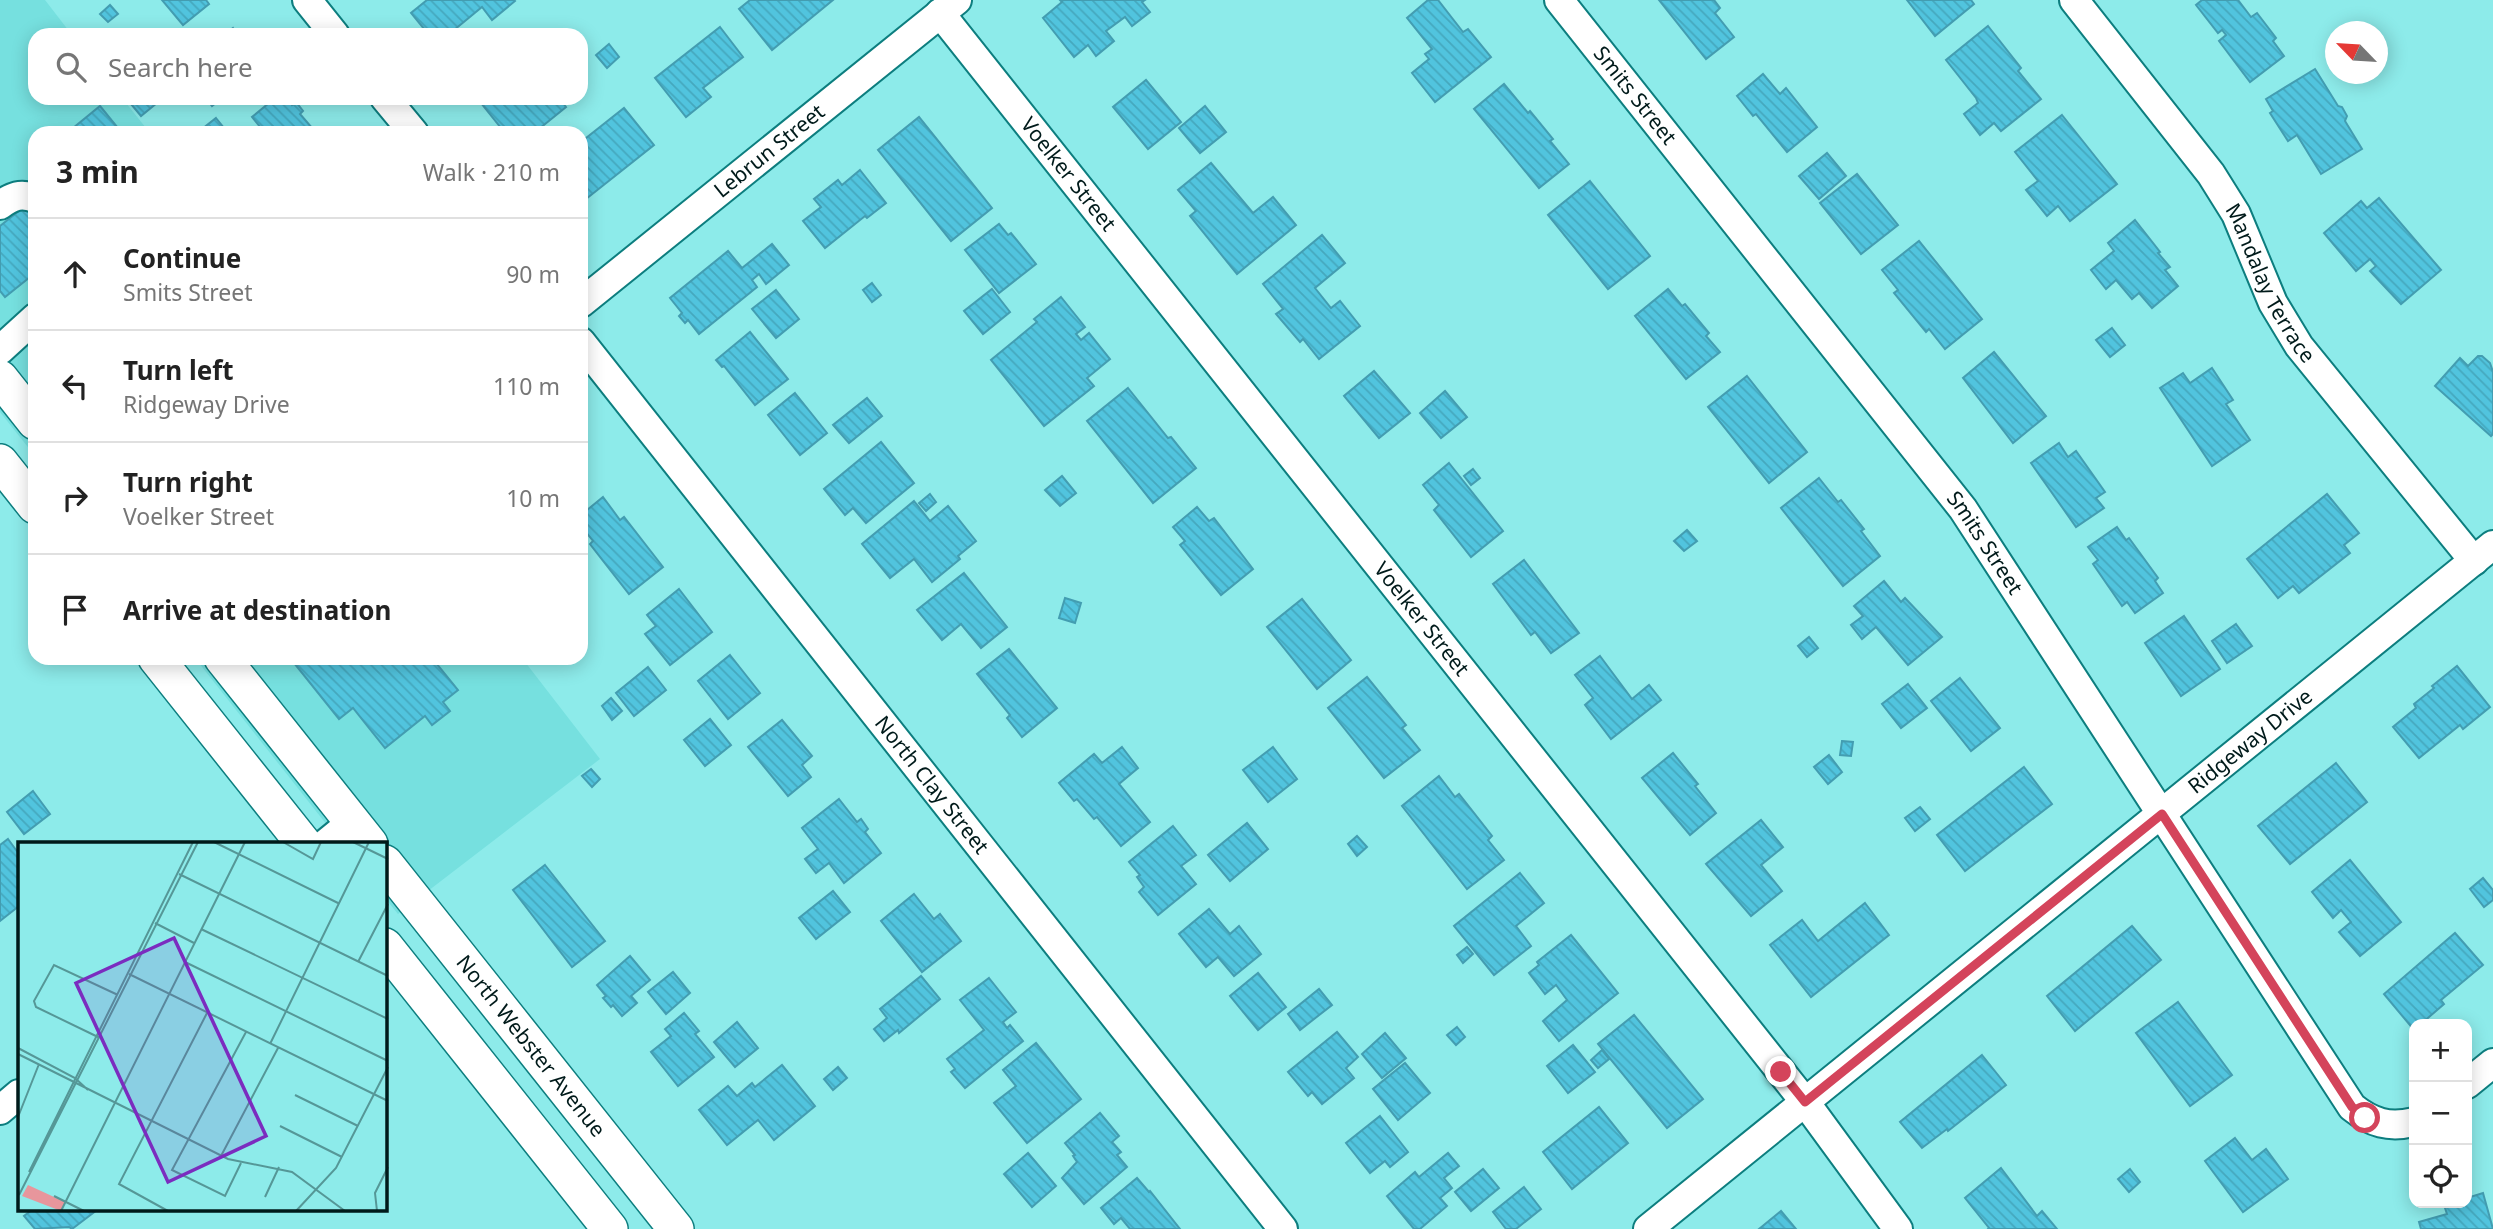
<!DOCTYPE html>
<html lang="en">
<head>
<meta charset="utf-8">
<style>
  :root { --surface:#fff; --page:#f2f2f2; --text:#222; --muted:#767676; --line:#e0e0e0 }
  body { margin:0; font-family:"Noto Sans",sans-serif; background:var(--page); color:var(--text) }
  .controls { position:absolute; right:21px; bottom:21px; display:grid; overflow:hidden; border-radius:14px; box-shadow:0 4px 18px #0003 }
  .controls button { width:63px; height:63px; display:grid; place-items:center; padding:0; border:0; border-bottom:2px solid var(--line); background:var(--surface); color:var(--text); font:35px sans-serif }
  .compass { position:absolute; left:2325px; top:21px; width:63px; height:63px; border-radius:50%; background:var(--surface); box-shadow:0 4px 18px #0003; rotate:295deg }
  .stop { position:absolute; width:21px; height:21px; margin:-16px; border:5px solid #d4445b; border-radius:50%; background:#fff }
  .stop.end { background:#d4445b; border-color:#fff; box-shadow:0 2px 7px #0008 }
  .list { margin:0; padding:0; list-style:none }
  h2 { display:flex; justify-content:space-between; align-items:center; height:91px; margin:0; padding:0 28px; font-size:30px }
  h2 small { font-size:23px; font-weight:400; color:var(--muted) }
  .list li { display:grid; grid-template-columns:46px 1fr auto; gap:21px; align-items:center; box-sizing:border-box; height:112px; padding:0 28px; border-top:2px solid var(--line) }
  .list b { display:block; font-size:26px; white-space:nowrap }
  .list p { margin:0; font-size:23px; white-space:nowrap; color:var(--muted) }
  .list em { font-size:23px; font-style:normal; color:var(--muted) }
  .icon { flex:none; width:38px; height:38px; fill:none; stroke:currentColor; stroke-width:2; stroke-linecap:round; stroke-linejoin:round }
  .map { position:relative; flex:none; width:2493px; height:1229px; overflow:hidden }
  .search { position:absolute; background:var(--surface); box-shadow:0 4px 18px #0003; left:28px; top:28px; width:560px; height:77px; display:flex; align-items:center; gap:18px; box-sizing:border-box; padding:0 24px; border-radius:21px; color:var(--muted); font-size:26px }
  .panel { position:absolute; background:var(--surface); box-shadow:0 4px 18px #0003; left:28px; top:126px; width:560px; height:539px; border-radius:21px }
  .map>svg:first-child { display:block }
  .built { fill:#76e0df }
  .building { fill:url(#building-back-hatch); stroke:#439db1; stroke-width:2 }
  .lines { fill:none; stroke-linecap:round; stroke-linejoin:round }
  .minor-casing { stroke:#0d7e7f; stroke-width:32 }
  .major-casing { stroke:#0d7e7f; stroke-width:38 }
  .minor { stroke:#fff; stroke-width:28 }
  .major { stroke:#fff; stroke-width:35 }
  .route { stroke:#d4445b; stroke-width:9 }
  .labels { text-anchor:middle; stroke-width:5; stroke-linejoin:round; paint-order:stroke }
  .street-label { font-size:21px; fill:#001a1a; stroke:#8debea }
  .inset-road { fill:none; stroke:#559797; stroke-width:2 }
  .view { fill:#7b2cbf; fill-opacity:0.15; stroke:#7b2cbf; stroke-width:3.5 }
  .inset-edge { fill:none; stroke:#001a1a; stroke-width:3.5 }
</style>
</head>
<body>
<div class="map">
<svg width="2493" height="1229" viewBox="0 0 2493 1229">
  <defs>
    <pattern id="building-back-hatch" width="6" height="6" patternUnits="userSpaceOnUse" patternTransform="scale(1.75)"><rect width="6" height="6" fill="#51c4de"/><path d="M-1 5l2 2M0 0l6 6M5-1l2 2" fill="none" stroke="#45a8be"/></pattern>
  </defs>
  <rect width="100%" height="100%" fill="#8debea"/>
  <g class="built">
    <polygon points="0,0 45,0 72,35 35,35 35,98 122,98 150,133 35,133 35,456 0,412"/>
    <polygon points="195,658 522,658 600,759 398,914 385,898 385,844 342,844"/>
  </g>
  <g class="building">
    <polygon points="162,0 206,0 209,4 183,25"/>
    <polygon points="427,0 514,0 515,1 492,20 482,7 448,35 429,35 411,13"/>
    <polygon points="750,0 833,0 772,50 739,9"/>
    <polygon points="1060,0 1145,0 1142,2 1150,12 1132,26 1125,17 1106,31 1114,41 1096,56 1088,45 1074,57 1043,18 1062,2"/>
    <polygon points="1428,0 1438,0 1463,32 1468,29 1491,57 1435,102 1412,73 1429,59 1425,54 1432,49 1407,18"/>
    <polygon points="1659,0 1714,0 1720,8 1715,13 1734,37 1706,59"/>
    <polygon points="1907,0 1971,0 1974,4 1935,36"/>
    <polygon points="2202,0 2238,0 2251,17 2257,13 2276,38 2273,41 2284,56 2250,82 2219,41 2226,35 2222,30 2218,33 2196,5"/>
    <polygon points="110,5 118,14 108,22 100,14"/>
    <polygon points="1988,26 2021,68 2018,71 2041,99 2001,131 1994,123 1980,135 1964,114 1978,103 1976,98 1946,60"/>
    <polygon points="720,27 743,57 703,88 711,97 686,117 655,78"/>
    <polygon points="233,28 238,35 224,35"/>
    <polygon points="609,44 619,57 607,68 596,55"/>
    <polygon points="2315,69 2338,106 2342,107 2347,116 2345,121 2362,149 2321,174 2297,135 2288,141 2270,113 2273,111 2266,99"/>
    <polygon points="1763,74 1780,94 1786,88 1817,127 1787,152 1756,114 1753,116 1737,96"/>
    <polygon points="1146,80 1181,122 1148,149 1113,107"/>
    <polygon points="1504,84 1528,113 1530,111 1553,139 1550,141 1569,164 1539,188 1474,109"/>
    <polygon points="126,98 163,98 141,116"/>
    <polygon points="206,98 222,98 212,106"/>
    <polygon points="275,98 287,98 292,105 296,102 303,111 300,114 312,128 306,133 265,133 252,117"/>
    <polygon points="477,98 559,98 566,107 534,133 505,133"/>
    <polygon points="100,106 122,133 67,133"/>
    <polygon points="1205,106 1226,132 1200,153 1179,128"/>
    <polygon points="624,108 654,145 581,203 581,142"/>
    <polygon points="2062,115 2117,184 2070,221 2058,206 2047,216 2026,190 2038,181 2015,152"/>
    <polygon points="919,117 992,208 951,241 878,150"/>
    <polygon points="216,118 228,133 197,133"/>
    <polygon points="1827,153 1846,176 1819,199 1799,176"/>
    <polygon points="1211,163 1253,213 1273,197 1296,225 1237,274 1190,216 1196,211 1178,190"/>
    <polygon points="860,170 886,203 867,218 865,216 825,248 803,221 821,207 814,199 838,180 842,185"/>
    <polygon points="1857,174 1898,225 1861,254 1820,203"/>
    <polygon points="1590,181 1650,256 1608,289 1548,215"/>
    <polygon points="2379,198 2441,270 2401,304 2370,271 2376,266 2370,259 2356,271 2324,233 2361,201 2367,208"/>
    <polygon points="29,203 35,210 35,273 5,297 0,291 0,226"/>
    <polygon points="2135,220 2160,252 2158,253 2170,267 2165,270 2178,286 2152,308 2139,293 2132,299 2116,280 2106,289 2091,270 2114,251 2108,243"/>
    <polygon points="999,224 1008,235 1011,233 1036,264 999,293 965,250"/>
    <polygon points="1322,235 1345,263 1315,288 1331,308 1340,301 1360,326 1319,359 1303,339 1300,342 1276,314 1283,309 1263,284"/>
    <polygon points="1919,241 1982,319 1945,349 1929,329 1926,332 1894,293 1898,290 1882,270"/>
    <polygon points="772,244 789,265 766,284 759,274 752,280 757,287 699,334 688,320 685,323 679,316 682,313 670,298 728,251 742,268"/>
    <polygon points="872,283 881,295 872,302 863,290"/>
    <polygon points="992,289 1010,312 983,334 964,311"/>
    <polygon points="1668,289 1682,306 1685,304 1709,333 1706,336 1720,352 1686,379 1635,316"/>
    <polygon points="776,290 799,319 776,338 752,309"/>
    <polygon points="1061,297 1085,327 1076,334 1081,340 1089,333 1110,359 1087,378 1094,386 1044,426 991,360 1037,322 1034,319"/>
    <polygon points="2112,328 2125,345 2110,357 2096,340"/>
    <polygon points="750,332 788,379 755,405 724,366 722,367 716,360"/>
    <polygon points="1994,352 2046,416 2013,443 1963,378"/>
    <polygon points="2478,356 2482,356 2490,363 2493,372 2493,434 2491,436 2435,386 2460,358 2468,366"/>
    <polygon points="2212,368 2233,400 2226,404 2250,440 2212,466 2160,388 2183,373 2190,383"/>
    <polygon points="1374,371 1410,413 1379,438 1344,396"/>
    <polygon points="1747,376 1807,452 1769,483 1708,407"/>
    <polygon points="1128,388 1168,438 1171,437 1196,468 1153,503 1087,421"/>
    <polygon points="1445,391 1467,417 1441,438 1420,413"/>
    <polygon points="795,393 827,433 800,455 768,415"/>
    <polygon points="867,398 882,416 849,443 833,425"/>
    <polygon points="881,442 914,483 866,523 853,508 845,515 824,489"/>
    <polygon points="2059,443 2068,457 2076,451 2105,492 2096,498 2104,508 2076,527 2031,463"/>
    <polygon points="1449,463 1503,531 1471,557 1434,510 1439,505 1423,485"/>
    <polygon points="1473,469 1480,478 1471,485 1464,476"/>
    <polygon points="1062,476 1076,493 1060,506 1045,490"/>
    <polygon points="1819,478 1838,502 1841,500 1864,529 1861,531 1880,556 1843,586 1781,508"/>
    <polygon points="930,494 936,502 926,511 919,503"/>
    <polygon points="2327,494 2359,533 2344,545 2350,553 2299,593 2293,586 2278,598 2247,559"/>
    <polygon points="603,497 620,520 624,517 663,567 629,594 590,544 593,541 581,526 581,515"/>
    <polygon points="914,501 930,521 948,506 976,541 958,556 960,559 932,582 914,559 890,578 862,544"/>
    <polygon points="1197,507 1209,521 1214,518 1253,569 1221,595 1180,545 1185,541 1173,527"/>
    <polygon points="2117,527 2126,540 2129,538 2158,578 2155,581 2163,593 2135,613 2127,602 2122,606 2093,564 2098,560 2088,547"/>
    <polygon points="1687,530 1697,541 1684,551 1674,541"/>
    <polygon points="1524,560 1579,633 1551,653 1535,632 1531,635 1493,584"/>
    <polygon points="964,573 1007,627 981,648 961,624 942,640 917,610"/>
    <polygon points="1884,581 1901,602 1905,598 1942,637 1908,665 1876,627 1862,639 1851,625 1863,616 1854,606"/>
    <polygon points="679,589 712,632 670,665 645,634 656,626 647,615"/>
    <polygon points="1065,598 1081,603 1075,623 1059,618"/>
    <polygon points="1302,599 1351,660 1317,689 1267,627"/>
    <polygon points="2184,616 2220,669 2181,696 2145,643"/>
    <polygon points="2236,624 2252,646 2227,663 2212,641"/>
    <polygon points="1809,637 1818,648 1807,657 1798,646"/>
    <polygon points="1009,649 1057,708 1022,737 1007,718 1010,715 977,674"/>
    <polygon points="730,655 760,693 728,719 698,681"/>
    <polygon points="1600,656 1632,699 1649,685 1661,700 1611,739 1585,705 1593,698 1575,675"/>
    <polygon points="290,658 432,658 458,690 443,702 450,711 432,725 425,716 385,748 353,708 339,719"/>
    <polygon points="2457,666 2490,707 2463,729 2460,725 2419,758 2393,727 2416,708 2414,704 2434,688 2432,686"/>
    <polygon points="648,667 666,690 634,716 616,693"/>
    <polygon points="1367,677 1406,725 1402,728 1420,750 1384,778 1328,708"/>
    <polygon points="1960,678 2000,728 1971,751 1931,701"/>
    <polygon points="1908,684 1927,708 1901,728 1882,704"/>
    <polygon points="611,698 622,711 612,720 602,706"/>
    <polygon points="710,719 731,745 705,766 684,740"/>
    <polygon points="782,720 812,756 802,765 811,777 788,796 748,747"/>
    <polygon points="1842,741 1853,742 1851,756 1840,755"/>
    <polygon points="1122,747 1138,768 1119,784 1150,822 1121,846 1097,817 1094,819 1077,799 1074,801 1059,783 1094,754 1102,763"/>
    <polygon points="1273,747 1297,779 1268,802 1243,770"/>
    <polygon points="1673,753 1698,784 1695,786 1716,813 1690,835 1642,778"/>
    <polygon points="1829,755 1842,772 1828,784 1814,767"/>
    <polygon points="2336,763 2367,802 2290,864 2258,826"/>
    <polygon points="2024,767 2052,804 1965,871 1937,835"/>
    <polygon points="591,769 600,779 592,787 582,776"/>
    <polygon points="1439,776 1455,797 1459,794 1492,836 1488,840 1504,860 1467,889 1402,806"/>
    <polygon points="33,791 50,814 24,834 7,812"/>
    <polygon points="839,799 857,822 861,819 868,829 865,832 881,853 844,883 829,863 816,873 805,859 818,849 802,828"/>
    <polygon points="1920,807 1930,819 1915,831 1905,818"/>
    <polygon points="1761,820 1783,847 1761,865 1782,891 1751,916 1706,864"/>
    <polygon points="1247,823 1268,849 1230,881 1208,855"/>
    <polygon points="1173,826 1196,855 1181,866 1196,884 1158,915 1139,892 1144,887 1137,877 1140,875 1129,862"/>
    <polygon points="1357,836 1367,847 1357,856 1348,844"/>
    <polygon points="8,839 19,854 19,906 0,921 0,845"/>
    <polygon points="2350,860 2401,922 2360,956 2339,932 2351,922 2341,910 2333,918 2312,892"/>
    <polygon points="545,865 605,941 572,967 513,890"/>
    <polygon points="1520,873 1544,903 1516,926 1531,946 1494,975 1454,926"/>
    <polygon points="2483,878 2493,890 2493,900 2484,907 2470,889"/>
    <polygon points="833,891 850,912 816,939 799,918"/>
    <polygon points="914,894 934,919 940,914 961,941 922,972 881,921"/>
    <polygon points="1865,903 1889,935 1811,997 1770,945 1802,920 1818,941"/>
    <polygon points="1209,909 1230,934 1239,926 1261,954 1234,976 1218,957 1206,967 1179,934"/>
    <polygon points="2132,926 2161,960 2075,1031 2047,996"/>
    <polygon points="2455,933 2483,965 2441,1000 2444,1004 2421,1024 2414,1024 2414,1030 2384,994"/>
    <polygon points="1571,935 1618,993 1559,1041 1543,1021 1567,1000 1556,985 1545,994 1529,973 1539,965 1537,962"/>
    <polygon points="1467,947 1473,954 1463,963 1457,955"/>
    <polygon points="630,956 650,980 631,996 637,1003 622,1016 613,1005 611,1007 603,998 606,996 597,985"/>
    <polygon points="673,972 690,993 666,1014 648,992"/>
    <polygon points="1258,973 1286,1007 1258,1030 1230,996"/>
    <polygon points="921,976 940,999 899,1033 898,1030 884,1041 874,1029 887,1018 880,1009"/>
    <polygon points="989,978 1016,1012 1003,1022 1007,1028 1010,1025 1023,1041 965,1088 951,1072 955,1069 947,1059 984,1030 960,1000"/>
    <polygon points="1319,989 1332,1005 1300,1030 1288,1014"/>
    <polygon points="2178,1002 2232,1075 2190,1106 2136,1033"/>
    <polygon points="684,1013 699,1031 695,1034 714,1057 678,1086 651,1052 671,1036 665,1029"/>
    <polygon points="1634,1015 1703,1099 1667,1128 1598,1044"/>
    <polygon points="737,1022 758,1048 735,1067 714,1042"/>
    <polygon points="1457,1027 1465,1037 1456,1045 1447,1035"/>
    <polygon points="1337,1032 1358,1057 1346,1068 1354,1078 1322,1104 1312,1092 1308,1096 1288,1072"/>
    <polygon points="1385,1033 1406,1058 1382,1078 1362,1054"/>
    <polygon points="1036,1043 1081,1099 1027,1143 994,1103 1016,1086 1003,1070"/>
    <polygon points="1573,1045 1595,1072 1568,1093 1547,1066"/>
    <polygon points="1602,1050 1609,1059 1598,1068 1591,1060"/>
    <polygon points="1982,1055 2006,1085 1948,1131 1947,1129 1922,1148 1900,1122"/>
    <polygon points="1405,1063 1430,1093 1398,1120 1373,1089"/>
    <polygon points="782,1065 815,1106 774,1140 758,1120 727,1145 699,1110 728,1086 737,1096 752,1083 755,1087"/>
    <polygon points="838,1067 847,1078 833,1090 824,1079"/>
    <polygon points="1599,1107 1628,1143 1572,1189 1543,1152"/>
    <polygon points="1100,1113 1119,1136 1112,1142 1121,1152 1117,1155 1127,1167 1084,1204 1062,1178 1077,1162 1073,1156 1075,1155 1065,1143"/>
    <polygon points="1380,1116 1408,1152 1390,1167 1385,1161 1370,1173 1346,1143"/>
    <polygon points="2235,1138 2252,1160 2266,1149 2288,1179 2243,1212 2205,1161"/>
    <polygon points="1028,1153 1056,1186 1032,1207 1004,1174"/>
    <polygon points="1448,1153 1459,1166 1444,1178 1452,1188 1440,1198 1447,1206 1420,1229 1414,1229 1387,1196 1415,1172 1419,1177"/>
    <polygon points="2001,1168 2037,1216 2042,1211 2057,1229 1988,1229 1989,1228 1965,1198"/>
    <polygon points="1483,1169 1499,1188 1471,1211 1455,1192"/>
    <polygon points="2130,1169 2140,1182 2129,1192 2118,1179"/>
    <polygon points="1137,1178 1149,1192 1150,1191 1180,1229 1130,1229 1121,1218 1114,1224 1101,1208"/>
    <polygon points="1524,1187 1541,1209 1516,1229 1506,1229 1493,1212"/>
    <polygon points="2483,1193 2493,1229 2421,1229 2419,1222 2447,1214 2444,1205 2467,1203 2467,1198"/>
    <polygon points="32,1210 97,1210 72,1229 69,1227 35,1229 24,1216"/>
    <polygon points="1781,1211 1796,1229 1759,1229"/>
  </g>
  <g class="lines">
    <g class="minor-casing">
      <g id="minor">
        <polyline points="307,0 335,35"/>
        <path id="s1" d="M1559,0l404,509 389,598c20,16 37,21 62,15"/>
        <path id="s2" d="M2074,0l137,174 25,40 37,89 26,43 175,215"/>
        <path id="s3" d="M940,13l865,1089 93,127"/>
        <polyline points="385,98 414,133"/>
        <path d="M0,205c13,-9 20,-12 35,-7"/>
        <path id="s4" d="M581,303l376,-303"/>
        <path id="s5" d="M581,342l702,887"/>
        <polyline points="0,350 35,318"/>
        <polyline points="325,844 352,822"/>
        <polyline points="2467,1084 2493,1063"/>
        <polyline points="0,1110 19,1094"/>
        <path id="s6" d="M1648,1229l845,-684"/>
      </g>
    </g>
    <g class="major-casing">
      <g id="major">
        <polyline points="0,378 35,422"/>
        <polyline points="0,462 35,506"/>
        <polyline points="156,658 304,844"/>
        <polyline points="222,658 370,844"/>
        <path id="s7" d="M385,863l291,366"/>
        <polyline points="385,946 610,1229"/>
      </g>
    </g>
    <use href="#minor" class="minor"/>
    <use href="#major" class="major"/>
  </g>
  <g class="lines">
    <polyline class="route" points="1781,1072 1805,1102 2162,814 2352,1107 2365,1118"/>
  </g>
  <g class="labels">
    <g class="street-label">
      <text dy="7" stroke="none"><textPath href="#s1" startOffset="122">Smits Street</textPath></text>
      <text dy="7" stroke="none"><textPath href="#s4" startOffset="242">Lebrun Street</textPath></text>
      <text dy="7" stroke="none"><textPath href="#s3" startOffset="206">Voelker Street</textPath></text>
      <text dy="7" stroke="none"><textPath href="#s2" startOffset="346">Mandalay Terrace</textPath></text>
      <text dy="7" stroke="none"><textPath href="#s1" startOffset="690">Smits Street</textPath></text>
      <text dy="7" stroke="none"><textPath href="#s3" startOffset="774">Voelker Street</textPath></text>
      <text dy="7" stroke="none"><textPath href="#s6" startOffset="775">Ridgeway Drive</textPath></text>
      <text dy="7" stroke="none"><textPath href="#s5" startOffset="565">North Clay Street</textPath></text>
      <text dy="7" stroke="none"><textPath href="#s7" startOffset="234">North Webster Avenue</textPath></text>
    </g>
  </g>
  <g transform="translate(18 842)">
    <rect width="369" height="369" fill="#8debea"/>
    <path d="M10,343l37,17 -4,9 -39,-15z" fill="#e7969c"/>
    <path class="inset-road" d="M196,0l124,61M265,0l30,17 8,-17M335,0l35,17M161,32l209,102M137,81l39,20M183,87l187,90M167,120l203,99M340,120l30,-58M111,132l259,127M80,195l-62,-30 -2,-6 20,-36 64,30M252,202l99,-202M0,206l57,30 13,12M0,212l210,105 64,13 53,39M277,253l63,31M0,275l21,-53M262,284l62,31M203,314l57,-108M223,321l-16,33 -53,-26 74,-138M11,330l164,-330M1,353l179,-353M36,354l30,15M247,355l14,-30M43,369l184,-369M150,369l-49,-27 88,-171M278,369l40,-43 52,-101M359,369l-2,-18 13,-26"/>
    <path class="view" d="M156,96l92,198 -98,46 -92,-199z"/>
    <rect width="369" height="369" class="inset-edge"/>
  </g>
</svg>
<div class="controls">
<button>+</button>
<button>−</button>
<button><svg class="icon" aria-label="locate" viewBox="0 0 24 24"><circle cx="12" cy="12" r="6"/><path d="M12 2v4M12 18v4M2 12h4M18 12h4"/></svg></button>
</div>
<svg class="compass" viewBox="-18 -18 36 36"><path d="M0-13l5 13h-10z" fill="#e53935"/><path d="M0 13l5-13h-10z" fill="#767676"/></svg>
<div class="stop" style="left:2365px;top:1118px"></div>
<div class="stop end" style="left:1781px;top:1072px"></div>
<div class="search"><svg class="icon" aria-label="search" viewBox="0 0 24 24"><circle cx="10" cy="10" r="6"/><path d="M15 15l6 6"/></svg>Search here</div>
<section class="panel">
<h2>3 min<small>Walk · 210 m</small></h2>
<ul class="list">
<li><svg class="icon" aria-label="ahead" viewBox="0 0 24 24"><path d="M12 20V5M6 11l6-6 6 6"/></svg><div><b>Continue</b><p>Smits Street</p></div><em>90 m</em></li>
<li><svg class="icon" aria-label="left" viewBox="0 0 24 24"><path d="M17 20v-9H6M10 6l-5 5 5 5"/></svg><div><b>Turn left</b><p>Ridgeway Drive</p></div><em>110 m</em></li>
<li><svg class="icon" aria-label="right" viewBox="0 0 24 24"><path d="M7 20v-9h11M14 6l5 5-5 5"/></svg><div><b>Turn right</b><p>Voelker Street</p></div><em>10 m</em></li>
<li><svg class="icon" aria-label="arrive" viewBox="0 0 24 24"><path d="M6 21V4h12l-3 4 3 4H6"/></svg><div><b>Arrive at destination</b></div></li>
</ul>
</section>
</div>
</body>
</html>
